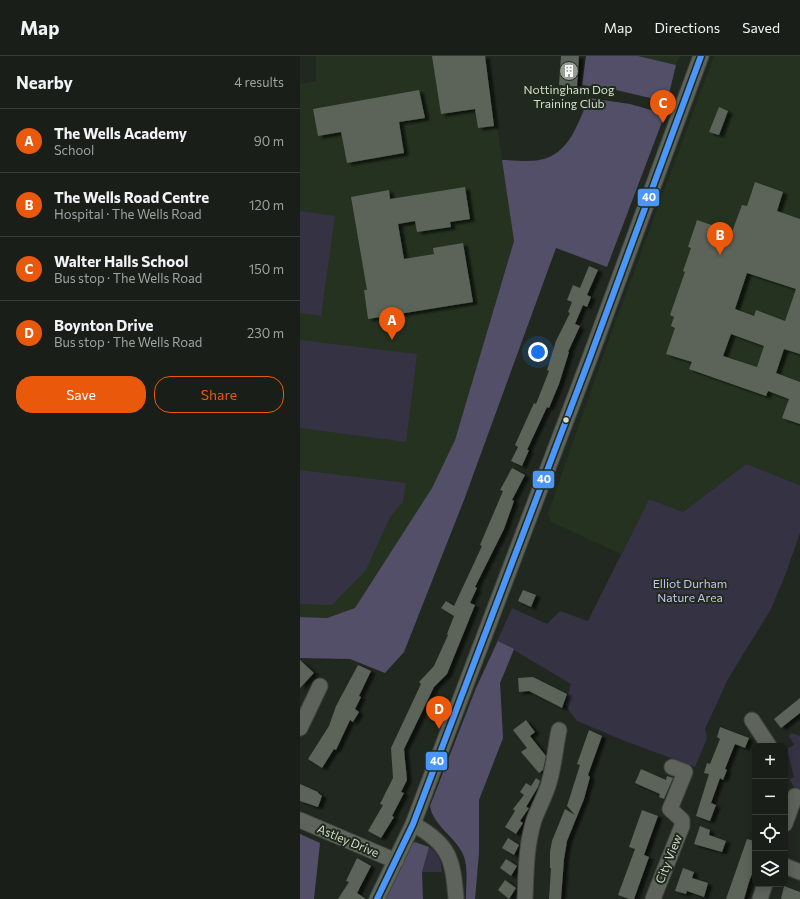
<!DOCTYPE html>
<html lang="en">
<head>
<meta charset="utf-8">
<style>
  :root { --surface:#191e18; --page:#262b25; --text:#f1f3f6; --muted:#9fa2a2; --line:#373c37; --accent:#ea580c }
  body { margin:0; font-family:Commissioner,sans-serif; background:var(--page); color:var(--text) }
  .controls { position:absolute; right:12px; bottom:12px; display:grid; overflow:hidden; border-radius:8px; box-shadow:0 2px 10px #0003 }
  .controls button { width:36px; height:36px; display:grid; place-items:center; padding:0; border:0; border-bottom:1px solid var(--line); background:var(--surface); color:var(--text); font:20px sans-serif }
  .you { position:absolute; left:238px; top:296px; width:14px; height:14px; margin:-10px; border:3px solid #fff; border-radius:50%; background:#1a73e8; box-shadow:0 0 0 6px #1a73e833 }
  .badge { display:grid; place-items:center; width:26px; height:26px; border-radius:50%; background:var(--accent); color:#fff; font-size:13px; font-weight:700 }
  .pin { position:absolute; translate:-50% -33px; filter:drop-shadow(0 1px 2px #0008) }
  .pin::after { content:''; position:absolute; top:21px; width:14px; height:12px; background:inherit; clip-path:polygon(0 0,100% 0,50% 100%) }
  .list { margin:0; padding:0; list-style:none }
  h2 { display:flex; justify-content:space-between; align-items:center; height:52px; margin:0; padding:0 16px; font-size:17px }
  h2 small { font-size:13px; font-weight:400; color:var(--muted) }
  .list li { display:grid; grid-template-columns:26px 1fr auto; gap:12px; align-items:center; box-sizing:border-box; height:64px; padding:0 16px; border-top:1px solid var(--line) }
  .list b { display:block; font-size:15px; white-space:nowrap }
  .list p { margin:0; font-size:13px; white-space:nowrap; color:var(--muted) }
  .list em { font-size:13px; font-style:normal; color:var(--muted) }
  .actions { display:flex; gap:8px; padding:12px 16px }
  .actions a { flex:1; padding:9px 0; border:1px solid var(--accent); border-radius:16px; text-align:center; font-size:14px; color:var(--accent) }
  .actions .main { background:var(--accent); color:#fff }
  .icon { flex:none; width:22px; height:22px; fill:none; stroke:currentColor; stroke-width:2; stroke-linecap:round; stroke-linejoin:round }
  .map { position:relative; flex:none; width:500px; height:843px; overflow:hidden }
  header { display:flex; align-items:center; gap:24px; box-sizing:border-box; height:56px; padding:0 20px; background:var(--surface); border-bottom:1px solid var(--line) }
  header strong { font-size:19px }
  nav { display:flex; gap:22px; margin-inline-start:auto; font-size:14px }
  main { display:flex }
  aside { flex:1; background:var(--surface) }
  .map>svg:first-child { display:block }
  .built { fill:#24321f }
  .green { fill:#353244 }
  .forest { fill:#534f69 }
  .building { fill:#5b6359; fill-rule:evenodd; filter:url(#shadow) }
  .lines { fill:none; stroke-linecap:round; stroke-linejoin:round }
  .minor-casing { stroke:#3f453e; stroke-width:17 }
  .minor { stroke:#5e635c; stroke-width:15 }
  .bus-1-casing { stroke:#202b1c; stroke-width:9 }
  .bus-1 { stroke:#4a96fa; stroke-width:6 }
  .bus-dot { fill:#d5dcd2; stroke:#202b1c; stroke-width:1.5 }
  .labels { text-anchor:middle; stroke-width:4; stroke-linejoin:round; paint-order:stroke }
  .poi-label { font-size:12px; fill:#d5dcd2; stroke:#202b1c }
  .park-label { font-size:12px; fill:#c9bef7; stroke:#202b1c }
  .street-label { font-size:12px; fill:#d5dcd2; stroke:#202b1c }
  .line-badge { stroke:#202b1c; stroke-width:1.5 }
  .badge-label { font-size:11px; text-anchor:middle; font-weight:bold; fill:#fff }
</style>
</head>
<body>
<header>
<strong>Map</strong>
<nav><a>Map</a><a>Directions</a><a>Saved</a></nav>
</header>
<main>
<aside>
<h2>Nearby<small>4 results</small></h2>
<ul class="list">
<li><span class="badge">A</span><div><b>The Wells Academy</b><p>School</p></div><em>90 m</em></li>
<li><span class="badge">B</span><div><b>The Wells Road Centre</b><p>Hospital · The Wells Road</p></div><em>120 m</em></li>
<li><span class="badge">C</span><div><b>Walter Halls School</b><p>Bus stop · The Wells Road</p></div><em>150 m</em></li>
<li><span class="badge">D</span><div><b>Boynton Drive</b><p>Bus stop · The Wells Road</p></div><em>230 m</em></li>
</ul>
<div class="actions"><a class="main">Save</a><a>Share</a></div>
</aside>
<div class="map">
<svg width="500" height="843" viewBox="0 0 500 843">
  <defs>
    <filter id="shadow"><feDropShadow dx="4.5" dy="2.5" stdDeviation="1" flood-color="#0009"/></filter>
  </defs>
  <rect width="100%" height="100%" fill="#212820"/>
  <g class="built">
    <polygon points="16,0 187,0 214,185 155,384 132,432 55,552 27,562 0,561 0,28 16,25"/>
    <polygon points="338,0 380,0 376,9"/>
    <polygon points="414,0 500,0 500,429 446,408 383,456 349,443 321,498 251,466 248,457 308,286"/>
  </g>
  <g class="green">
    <polygon points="0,155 35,160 21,260 0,257"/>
    <polygon points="0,284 117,298 106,386 0,372"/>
    <path d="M446,408l54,21v48l-14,40 -15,36 -43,70 -23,50 2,9 -12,29 -70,-26 -48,-20 -12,-16 6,-21 -57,-34 -14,33 3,55 -24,62v52l-4,47h-9c0,-15 3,-34 -4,-47 -9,-17 -28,-26 -32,-45l46,-119 36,-80 35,16 13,-13 28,10 61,-122 34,13z"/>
    <polygon points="0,414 106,427 103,446 90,461 66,514 32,549 0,548"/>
    <polygon points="491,677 500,680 500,733 494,731 489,723 494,721 487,693 494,689 489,680"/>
    <path d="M129,791c10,7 12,13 13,25h-20z"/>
  </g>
  <g class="forest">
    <polygon points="286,0 338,0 376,9 367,46 316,34 282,29"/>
    <path d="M289,42l41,6 35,10 -58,153 -51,-19 -92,252 -60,152 -19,21 -35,-14 -50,-1v-41l27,1 28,-10 77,-120 23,-48 59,-199 -12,-81c12,0 26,2 37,0 31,-5 39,-38 50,-62z"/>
    <path d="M198,585l16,8 -14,34 3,55 -24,62v52l-4,47h-9c0,-15 3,-34 -4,-47 -9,-17 -28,-26 -32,-46l46,-118z"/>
    <polygon points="0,778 20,787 14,843 0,843"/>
    <polygon points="115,786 129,791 122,816 123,843 84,843 110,789"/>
  </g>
  <g class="building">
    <polygon points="132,0 185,0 194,70 178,72 175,53 141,58"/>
    <polygon points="261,0 279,0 277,31 259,29"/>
    <polygon points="119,34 125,62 99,66 104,97 47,107 41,76 18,80 13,53"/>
    <polygon points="419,51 428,55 419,79 409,76"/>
    <path d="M455,126l28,10 -6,19 23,8v135l-16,-5 -8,24 24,9v42l-18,-6 7,-19 -21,-8 -2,5 -77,-27 3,-7 -26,-8 9,-26 -4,-2 3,-9 -4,-2 15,-43 -2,-1 8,-23 -3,-1 9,-27 35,12 10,-27 5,1zM447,217l49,16 -11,32 -29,-11 -2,6 -19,-7zM431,278l33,12 -7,21 -34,-11z"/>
    <polygon points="165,131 170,163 150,166 151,171 117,176 115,165 98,168 104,203 134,198 133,192 163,187 173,246 68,263 64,234 67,234 51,141 89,134 90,143"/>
    <polygon points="289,210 298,214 287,239 291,241 287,251 283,249 275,268 280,270 268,296 269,296 259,328 249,352 247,351 227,394 229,394 222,410 211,405 218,391 215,389 234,347 236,348 249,315 247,314 256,285 270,257 268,256 272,246 267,244 273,229 280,232"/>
    <polygon points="212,412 225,419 212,444 214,445 204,473 175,531 177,532 170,547 175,549 147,618 134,631 104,693 107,724 101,736 104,737 92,760 94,761 81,782 68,775 83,749 80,748 93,722 91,692 121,628 119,626 134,610 148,579 147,578 154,560 141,552 146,545 154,550 182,490 180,489 203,435 200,434"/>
    <polygon points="223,534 236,539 231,551 218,545"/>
    <polygon points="0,604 14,617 0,632"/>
    <polygon points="58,609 71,615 59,640 61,641 55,653 59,656 53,666 50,664 36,694 34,693 22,712 8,703 29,670 36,650"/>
    <polygon points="233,621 267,638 262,652 229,635 219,636 218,622"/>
    <polygon points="500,642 500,657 481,672 474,663"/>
    <polygon points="226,664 235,676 230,680 246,700 243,714 239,717 221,696 227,692 213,674"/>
    <polygon points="420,671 449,682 445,692 435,688 425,713 427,714 423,724 420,722 411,747 416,749 410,765 396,760 409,718 404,717 407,707 410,708 420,683 417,681"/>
    <polygon points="289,674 302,680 288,719 290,721 284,743 267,785 264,803 261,843 249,843 251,812 250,812 250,796 252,785 265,753 275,759 267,750 280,709 277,708"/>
    <polygon points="341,713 366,724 367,720 373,722 364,743 359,741 360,738 335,727"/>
    <polygon points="236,722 240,725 238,731 226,751 229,752 220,765 223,767 216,778 205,771 215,755 213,753 224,739 220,736 226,727 231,730"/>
    <polygon points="0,728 18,736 18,737 22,740 18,751 0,745"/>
    <polygon points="342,754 358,760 344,799 349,801 334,843 329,843 318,839 335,793 329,791"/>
    <polygon points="400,770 410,774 409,779 426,785 422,796 394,788"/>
    <polygon points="208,782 219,789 214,799 202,792"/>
    <polygon points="447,783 455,785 455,810 449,826 444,843 426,843"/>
    <polygon points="57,802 71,810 57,837 66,843 38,843 49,826 46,825"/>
    <polygon points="206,803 217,810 211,820 200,812"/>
    <polygon points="383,812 394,816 392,822 408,827 404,841 387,835 386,838 375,835"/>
    <polygon points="205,824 216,832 209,843 198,834"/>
    <polygon points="484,830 500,836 500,843 481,843"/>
  </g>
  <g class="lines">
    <g class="minor-casing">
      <g id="minor">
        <polyline points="452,664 469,690"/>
        <polyline points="0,672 20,630"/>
        <polyline points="0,764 96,805"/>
        <path d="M113,768c37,20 40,36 43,75"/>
        <polyline points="485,768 495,740"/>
        <polyline points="485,810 500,816"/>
        <polyline points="77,843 113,768 289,304 401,0"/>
        <path d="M225,843c1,-27 1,-53 9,-79 4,-11 10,-22 14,-34 6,-18 7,-37 11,-56"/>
        <polyline points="353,843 382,770 382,764 370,753 385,716 372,711"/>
        <polyline points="460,843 465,828"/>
      </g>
    </g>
    <use href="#minor" class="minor"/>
    <g class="bus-1-casing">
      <polyline id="bus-1" points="77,843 113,768 289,304 401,0"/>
    </g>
    <use href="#bus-1" class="bus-1"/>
  </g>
  <defs>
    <g id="building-disc" transform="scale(1)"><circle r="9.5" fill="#969d94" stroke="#202b1c"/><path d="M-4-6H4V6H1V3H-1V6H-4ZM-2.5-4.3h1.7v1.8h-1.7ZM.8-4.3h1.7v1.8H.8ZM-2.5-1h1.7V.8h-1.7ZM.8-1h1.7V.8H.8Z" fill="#fff"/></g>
  </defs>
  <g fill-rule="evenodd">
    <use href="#building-disc" x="269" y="15"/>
  </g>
  <circle class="bus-dot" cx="266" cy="364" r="3.5"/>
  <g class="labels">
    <g class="poi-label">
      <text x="269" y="38">Nottingham Dog<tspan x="269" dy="14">Training Club</tspan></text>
    </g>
    <g class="park-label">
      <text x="390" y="532">Elliot Durham<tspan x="390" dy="14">Nature Area</tspan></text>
    </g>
    <g class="street-label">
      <text transform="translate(48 785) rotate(23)" y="4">Astley Drive</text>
      <text transform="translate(369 803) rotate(-68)" y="4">City View</text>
    </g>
  </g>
  <g class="line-badge">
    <rect x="337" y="132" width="23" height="19" rx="4" fill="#4a96fa"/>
    <rect x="232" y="414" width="23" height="19" rx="4" fill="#4a96fa"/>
    <rect x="125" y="695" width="23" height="20" rx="4" fill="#4a96fa"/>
  </g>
  <g class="badge-label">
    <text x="349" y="145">40</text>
    <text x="244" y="427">40</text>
    <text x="137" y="709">40</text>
  </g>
</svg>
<div class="controls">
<button>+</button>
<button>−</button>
<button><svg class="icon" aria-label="locate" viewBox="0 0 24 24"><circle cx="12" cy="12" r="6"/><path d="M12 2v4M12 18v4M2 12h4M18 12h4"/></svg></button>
<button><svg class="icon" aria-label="layers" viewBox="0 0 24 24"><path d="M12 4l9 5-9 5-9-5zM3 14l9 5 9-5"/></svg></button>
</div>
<div class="you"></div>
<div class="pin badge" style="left:92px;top:284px">A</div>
<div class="pin badge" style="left:420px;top:199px">B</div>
<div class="pin badge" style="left:363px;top:67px">C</div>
<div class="pin badge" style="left:139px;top:673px">D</div>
</div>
</main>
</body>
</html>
